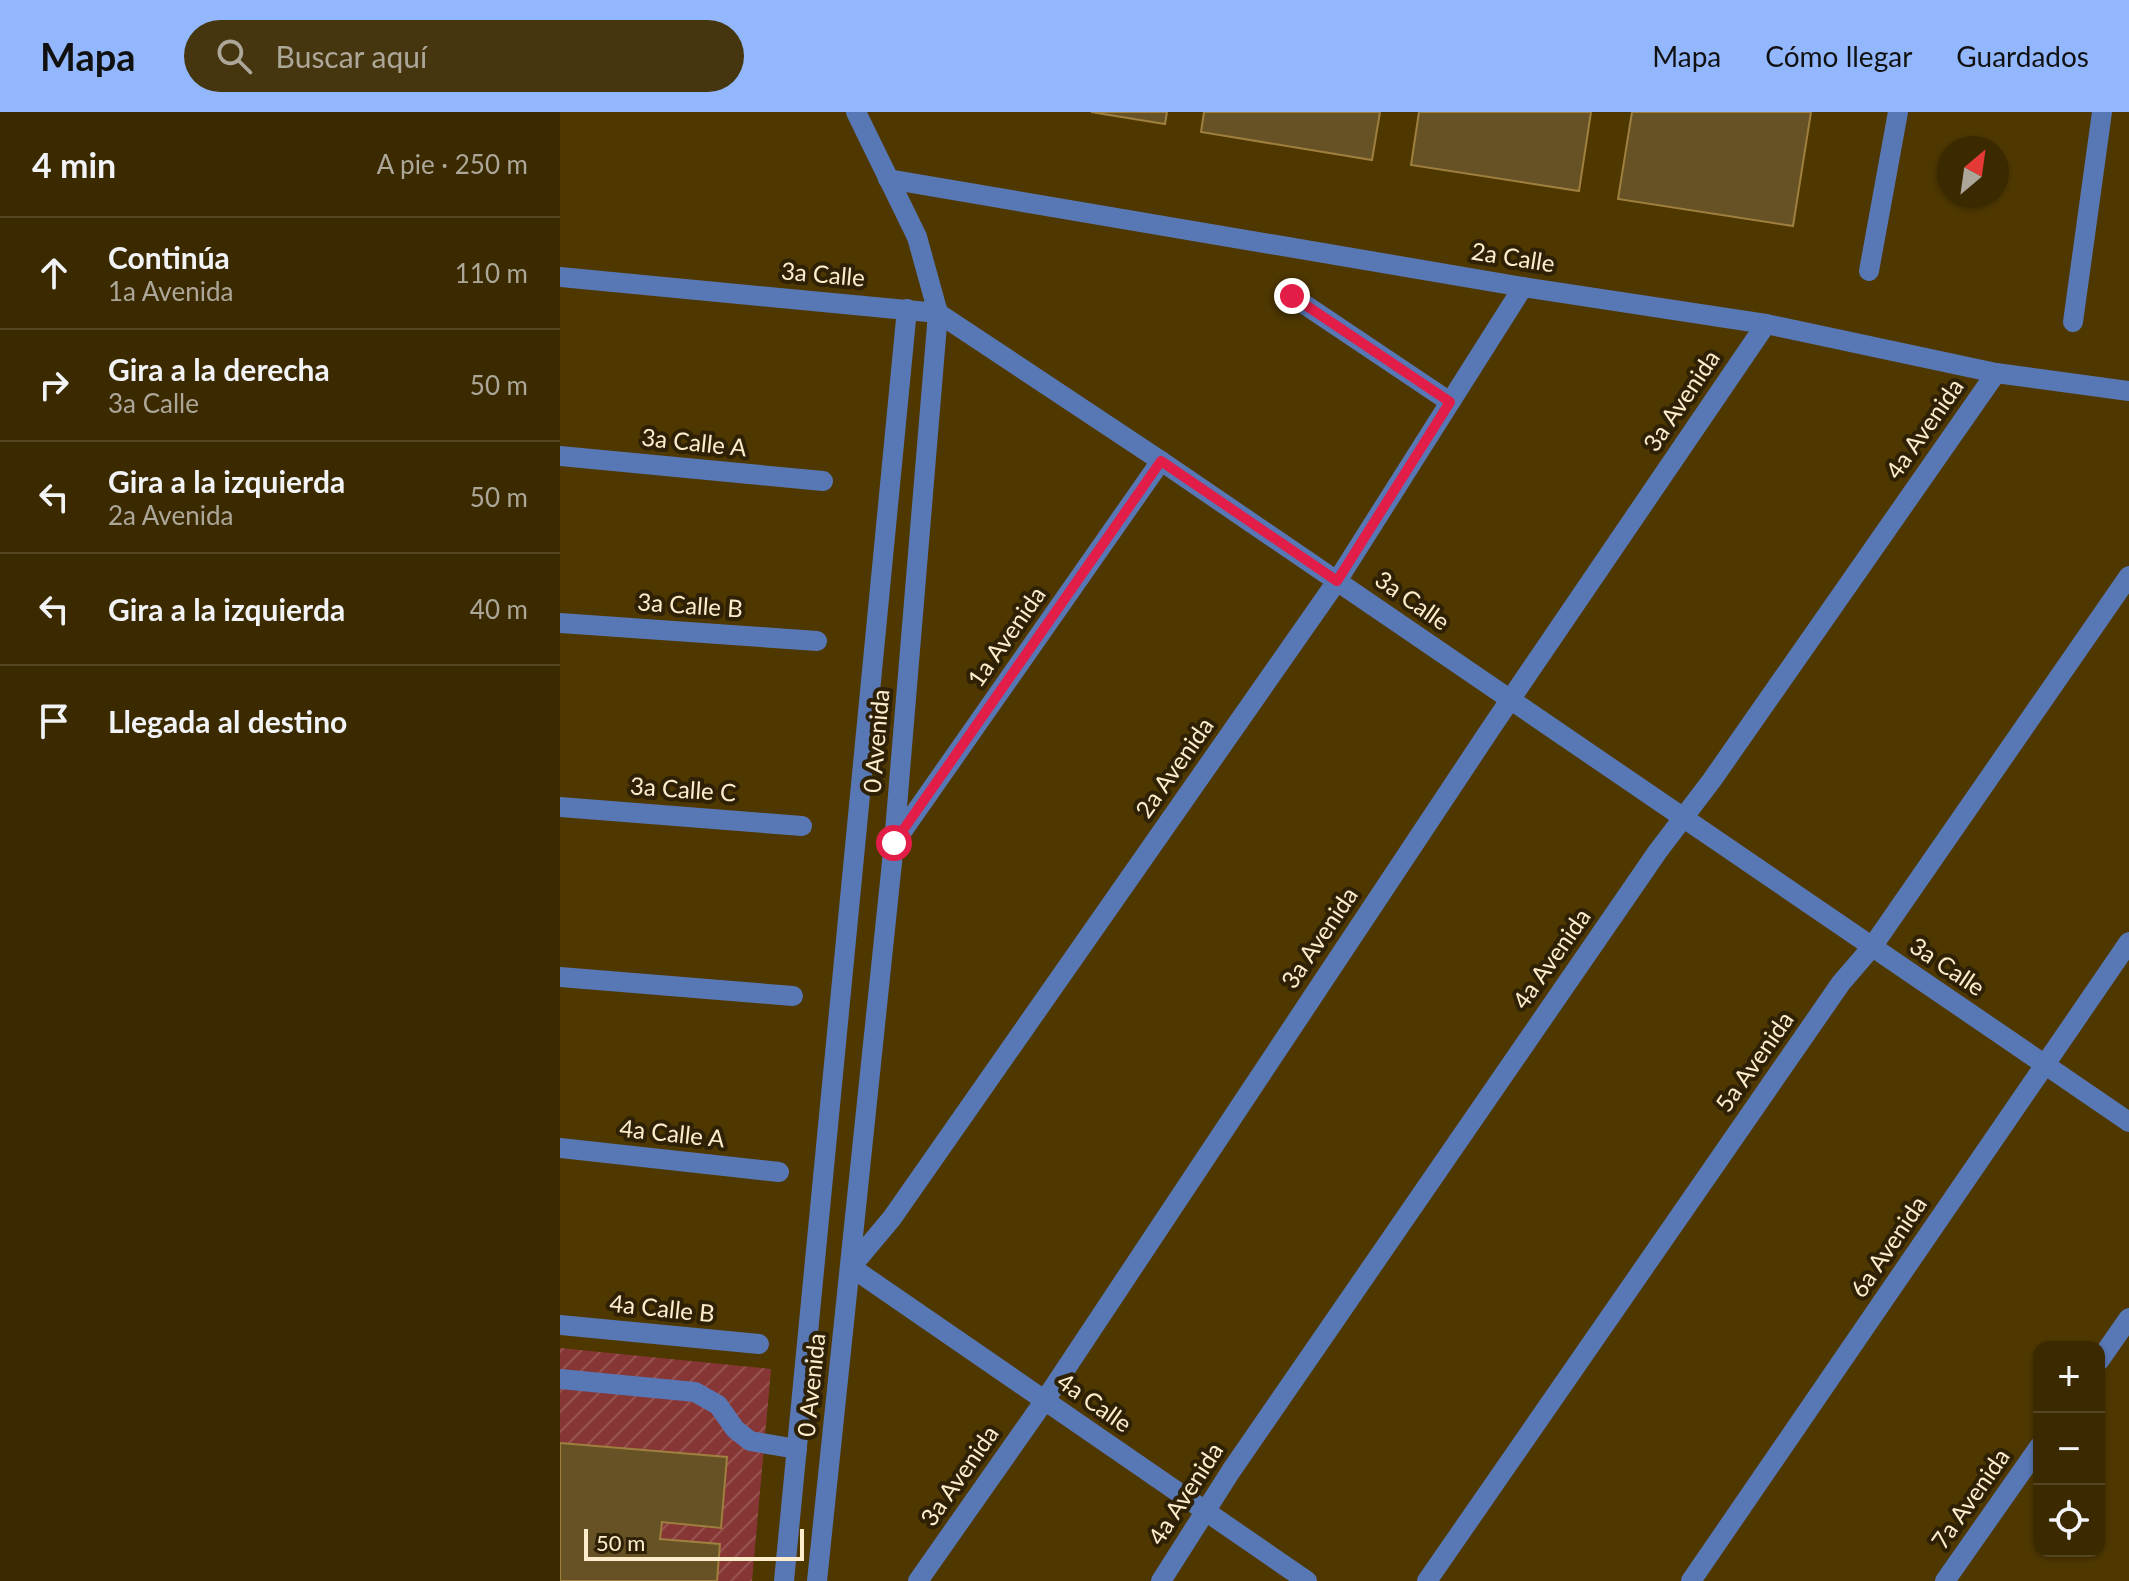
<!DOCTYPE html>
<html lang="es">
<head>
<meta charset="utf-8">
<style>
  :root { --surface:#3b2a00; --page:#46360f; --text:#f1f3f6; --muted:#aca799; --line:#544622; --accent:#93b7fd }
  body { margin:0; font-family:Lato,sans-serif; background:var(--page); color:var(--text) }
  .controls { position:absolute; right:24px; bottom:24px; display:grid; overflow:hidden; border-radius:16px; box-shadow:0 2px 6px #0004 }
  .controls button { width:72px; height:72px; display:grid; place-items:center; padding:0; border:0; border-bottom:2px solid var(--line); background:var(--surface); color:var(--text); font:40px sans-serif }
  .compass { position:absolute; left:1377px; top:24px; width:72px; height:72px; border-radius:50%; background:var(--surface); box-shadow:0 2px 6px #0004; rotate:29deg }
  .scale { position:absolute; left:24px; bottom:20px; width:220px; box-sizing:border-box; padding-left:8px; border:4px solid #feedcd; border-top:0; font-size:22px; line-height:28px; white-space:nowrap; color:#feedcd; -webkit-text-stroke:6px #2e2105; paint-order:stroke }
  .stop { position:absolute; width:24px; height:24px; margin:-18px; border:6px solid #e11d48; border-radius:50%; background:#fff }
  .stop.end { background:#e11d48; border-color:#fff; box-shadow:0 2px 8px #0008 }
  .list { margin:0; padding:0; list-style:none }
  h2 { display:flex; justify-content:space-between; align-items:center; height:104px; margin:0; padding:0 32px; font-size:34px }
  h2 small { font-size:26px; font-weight:400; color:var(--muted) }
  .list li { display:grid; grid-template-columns:52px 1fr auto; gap:24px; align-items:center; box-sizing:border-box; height:112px; padding:0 32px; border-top:2px solid var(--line) }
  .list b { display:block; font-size:30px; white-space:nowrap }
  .list p { margin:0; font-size:26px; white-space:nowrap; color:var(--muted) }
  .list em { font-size:26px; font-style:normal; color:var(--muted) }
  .icon { flex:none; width:44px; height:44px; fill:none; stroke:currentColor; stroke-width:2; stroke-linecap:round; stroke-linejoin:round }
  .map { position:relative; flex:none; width:1569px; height:1469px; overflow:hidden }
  header { display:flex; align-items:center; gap:48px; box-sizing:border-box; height:112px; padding:0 40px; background:var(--accent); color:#111 }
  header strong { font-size:38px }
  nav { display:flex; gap:44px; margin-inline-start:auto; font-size:28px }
  .search { width:560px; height:72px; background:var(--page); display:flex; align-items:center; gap:20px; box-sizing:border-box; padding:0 28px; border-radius:44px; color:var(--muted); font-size:30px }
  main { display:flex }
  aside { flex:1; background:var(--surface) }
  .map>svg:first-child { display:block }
  .garden { fill:url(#garden-furrows) }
  .building { fill:#675226; stroke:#9f7f3e; stroke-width:2 }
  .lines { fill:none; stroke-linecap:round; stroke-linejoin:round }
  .minor { stroke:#5877b5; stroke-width:20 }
  .route { stroke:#e11d48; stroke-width:10 }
  .labels { text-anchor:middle; stroke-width:8; stroke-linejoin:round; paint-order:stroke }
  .street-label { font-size:24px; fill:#feedcd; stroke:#2e2105 }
</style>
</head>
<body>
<header>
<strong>Mapa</strong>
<div class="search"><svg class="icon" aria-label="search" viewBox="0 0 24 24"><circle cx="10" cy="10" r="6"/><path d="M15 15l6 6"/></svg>Buscar aquí</div>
<nav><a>Mapa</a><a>Cómo llegar</a><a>Guardados</a></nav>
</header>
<main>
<aside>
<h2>4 min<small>A pie · 250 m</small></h2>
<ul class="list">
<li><svg class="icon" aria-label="ahead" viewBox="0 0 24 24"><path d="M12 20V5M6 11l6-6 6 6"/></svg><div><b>Continúa</b><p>1a Avenida</p></div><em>110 m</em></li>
<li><svg class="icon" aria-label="right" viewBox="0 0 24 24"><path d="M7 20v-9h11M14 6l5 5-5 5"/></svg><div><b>Gira a la derecha</b><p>3a Calle</p></div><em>50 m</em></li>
<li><svg class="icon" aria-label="left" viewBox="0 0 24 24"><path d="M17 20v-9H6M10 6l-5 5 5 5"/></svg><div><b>Gira a la izquierda</b><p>2a Avenida</p></div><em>50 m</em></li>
<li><svg class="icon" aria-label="left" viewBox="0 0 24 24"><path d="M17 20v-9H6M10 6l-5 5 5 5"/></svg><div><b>Gira a la izquierda</b></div><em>40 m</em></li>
<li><svg class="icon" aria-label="arrive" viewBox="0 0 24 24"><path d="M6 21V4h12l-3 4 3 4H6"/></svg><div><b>Llegada al destino</b></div></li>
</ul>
</aside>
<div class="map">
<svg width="1569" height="1469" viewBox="0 0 1569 1469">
  <defs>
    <pattern id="garden-furrows" width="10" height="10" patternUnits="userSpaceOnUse" patternTransform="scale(2)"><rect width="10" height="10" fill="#863635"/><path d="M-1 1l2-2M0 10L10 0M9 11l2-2" fill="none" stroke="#985351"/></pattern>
  </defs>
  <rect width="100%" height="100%" fill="#4f3800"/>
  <polygon class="garden" points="0,1236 211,1257 192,1469 0,1469"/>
  <g class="building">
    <polygon points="531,0 607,0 605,12"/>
    <polygon points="644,0 820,0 812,48 641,20"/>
    <polygon points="859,0 1031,0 1019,79 851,53"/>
    <polygon points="1072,0 1251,0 1233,114 1058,87"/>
    <polygon points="0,1331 167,1345 161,1416 102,1410 100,1427 160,1432 157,1469 0,1469"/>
  </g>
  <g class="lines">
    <g class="minor">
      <polyline points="328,67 963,175 1206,212 1436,261 1569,279"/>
      <polyline points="1309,159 1338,0"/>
      <polyline points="0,165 378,201 601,349 1569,1010"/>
      <polyline points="732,184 890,290"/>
      <polyline points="1513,210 1542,0"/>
      <polyline points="0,344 263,369"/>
      <polyline points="0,511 257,529"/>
      <polyline points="0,695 242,714"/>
      <polyline points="334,731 601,349"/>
      <polyline points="0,865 233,884"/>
      <polyline points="0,1036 219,1060"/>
      <polyline points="0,1213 199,1232"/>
      <polyline points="1539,1249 1569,1206"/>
      <polyline points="0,1267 135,1280 158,1293 175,1317 190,1329 237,1337"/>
      <polyline points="224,1469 347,197"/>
      <polyline points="257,1469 334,731 378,201 357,125 296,0"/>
      <polyline points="358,1469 485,1288 931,616 1206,212"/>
      <polyline points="601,1469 671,1359 1098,739 1152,668 1436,261"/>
      <polyline points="747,1469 291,1155 332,1106 777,469 963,175"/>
      <polyline points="867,1469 1281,871 1312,835 1569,464"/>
      <polyline points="1131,1469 1569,830"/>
      <polyline points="1385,1469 1479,1335"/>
    </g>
  </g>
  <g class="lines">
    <polyline class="route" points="334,731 601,349 777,469 890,290 732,184"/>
  </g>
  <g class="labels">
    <g class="street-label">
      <text transform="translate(953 146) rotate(9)" y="8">2a Calle</text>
      <text transform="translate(263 163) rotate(5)" y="8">3a Calle</text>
      <text transform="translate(1122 289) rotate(-56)" y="8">3a Avenida</text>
      <text transform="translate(1365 317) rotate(-55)" y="8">4a Avenida</text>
      <text transform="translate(134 331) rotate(6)" y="8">3a Calle A</text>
      <text transform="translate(852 489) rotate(35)" y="8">3a Calle</text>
      <text transform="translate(130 494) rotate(4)" y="8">3a Calle B</text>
      <text transform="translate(447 525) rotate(-55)" y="8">1a Avenida</text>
      <text transform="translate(317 629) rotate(-85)" y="8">0 Avenida</text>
      <text transform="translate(615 656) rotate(-55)" y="8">2a Avenida</text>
      <text transform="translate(123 678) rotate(4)" y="8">3a Calle C</text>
      <text transform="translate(760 826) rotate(-56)" y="8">3a Avenida</text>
      <text transform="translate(992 847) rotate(-55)" y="8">4a Avenida</text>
      <text transform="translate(1387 855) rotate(34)" y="8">3a Calle</text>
      <text transform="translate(1195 950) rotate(-55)" y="8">5a Avenida</text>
      <text transform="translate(112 1022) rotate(6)" y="8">4a Calle A</text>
      <text transform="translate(1329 1135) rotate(-56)" y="8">6a Avenida</text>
      <text transform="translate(102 1197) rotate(6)" y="8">4a Calle B</text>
      <text transform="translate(252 1273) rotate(-84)" y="8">0 Avenida</text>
      <text transform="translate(534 1291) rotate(35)" y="8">4a Calle</text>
      <text transform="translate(400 1364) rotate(-55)" y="8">3a Avenida</text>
      <text transform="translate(626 1382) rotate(-57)" y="8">4a Avenida</text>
      <text transform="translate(1411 1387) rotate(-55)" y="8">7a Avenida</text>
    </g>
  </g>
</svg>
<div class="controls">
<button>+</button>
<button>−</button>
<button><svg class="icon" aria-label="locate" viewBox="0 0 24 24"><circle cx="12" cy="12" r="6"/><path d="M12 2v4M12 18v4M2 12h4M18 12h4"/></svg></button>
</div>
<svg class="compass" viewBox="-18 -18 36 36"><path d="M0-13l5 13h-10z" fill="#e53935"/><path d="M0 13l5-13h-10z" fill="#aca799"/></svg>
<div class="scale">50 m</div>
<div class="stop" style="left:334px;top:731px"></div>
<div class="stop end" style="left:732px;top:184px"></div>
</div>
</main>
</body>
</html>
